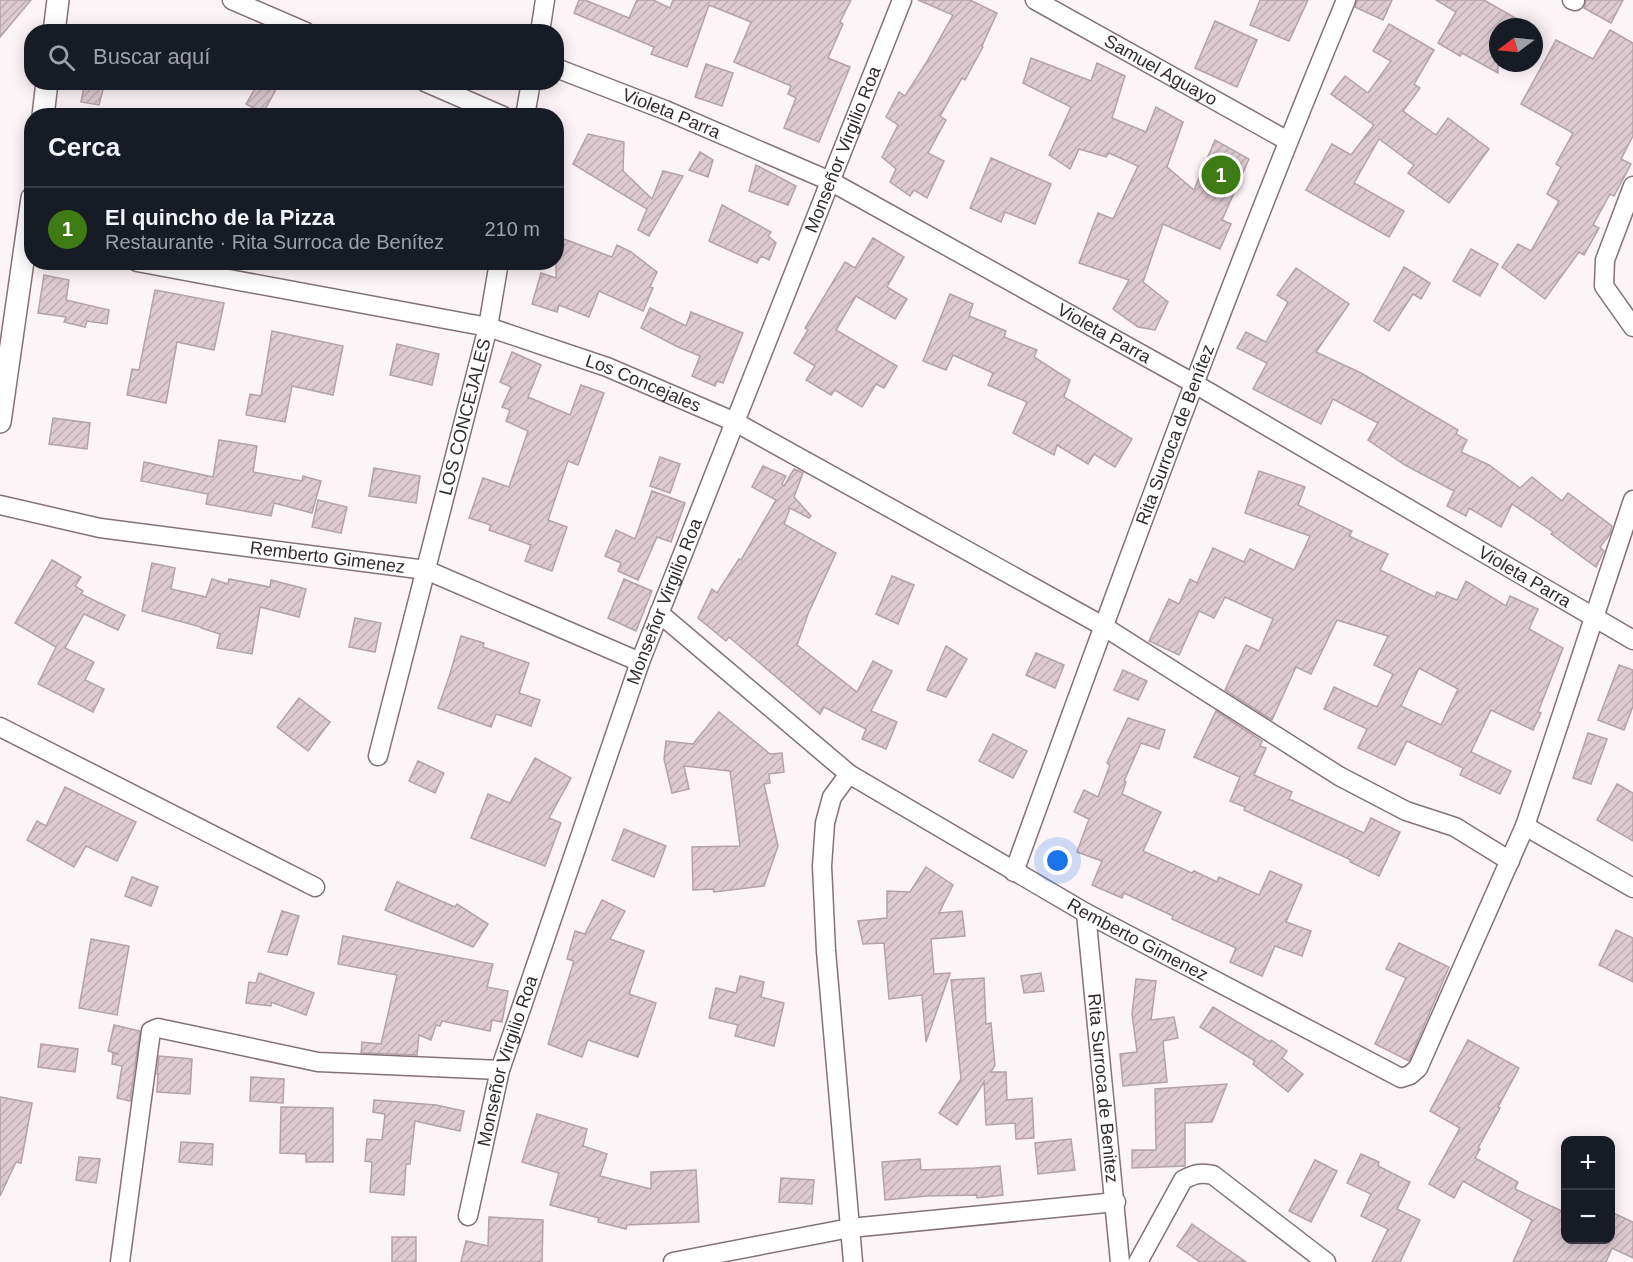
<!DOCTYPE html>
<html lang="es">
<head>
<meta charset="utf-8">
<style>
  :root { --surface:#171b24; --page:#20242c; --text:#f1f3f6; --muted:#9ea1a6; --line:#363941; --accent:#3f7b15 }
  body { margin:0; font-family:Helvetica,sans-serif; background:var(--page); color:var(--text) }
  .controls { position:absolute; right:18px; bottom:18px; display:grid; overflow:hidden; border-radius:12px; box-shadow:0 3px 15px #0003 }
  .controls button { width:54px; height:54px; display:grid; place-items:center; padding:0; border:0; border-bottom:2px solid var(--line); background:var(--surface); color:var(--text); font:30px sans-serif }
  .compass { position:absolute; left:1489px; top:18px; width:54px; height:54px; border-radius:50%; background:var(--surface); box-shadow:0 3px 15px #0003; rotate:254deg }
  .you { position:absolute; left:1058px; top:861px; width:21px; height:21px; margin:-15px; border:4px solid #fff; border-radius:50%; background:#1a73e8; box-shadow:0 0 0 9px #1a73e833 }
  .badge { display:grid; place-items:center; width:39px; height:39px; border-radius:50%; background:var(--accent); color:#fff; font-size:20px; font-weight:700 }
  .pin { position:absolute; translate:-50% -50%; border:3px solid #fff; box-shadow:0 2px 6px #0006 }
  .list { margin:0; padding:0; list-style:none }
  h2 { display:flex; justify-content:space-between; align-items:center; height:78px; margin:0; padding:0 24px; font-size:26px }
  h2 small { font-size:20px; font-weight:400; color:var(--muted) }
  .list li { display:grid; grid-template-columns:39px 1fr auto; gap:18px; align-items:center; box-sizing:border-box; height:84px; padding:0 24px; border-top:2px solid var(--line) }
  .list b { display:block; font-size:22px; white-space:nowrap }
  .list p { margin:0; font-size:20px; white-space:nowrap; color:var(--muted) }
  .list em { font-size:20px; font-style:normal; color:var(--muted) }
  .icon { flex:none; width:33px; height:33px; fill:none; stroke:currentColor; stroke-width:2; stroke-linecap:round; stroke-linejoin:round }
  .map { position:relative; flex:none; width:1633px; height:1262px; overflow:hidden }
  .search { position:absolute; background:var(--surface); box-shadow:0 3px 15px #0003; left:24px; top:24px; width:540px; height:66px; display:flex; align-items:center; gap:15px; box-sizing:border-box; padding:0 21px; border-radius:24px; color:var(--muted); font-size:22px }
  .panel { position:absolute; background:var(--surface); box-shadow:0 3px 15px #0003; left:24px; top:108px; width:540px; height:162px; border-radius:24px }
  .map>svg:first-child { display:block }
  .building { fill:url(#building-hatch); stroke:#b5a2a9; stroke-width:1.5; fill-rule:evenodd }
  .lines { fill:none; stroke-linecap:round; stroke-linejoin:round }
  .minor-casing { stroke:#847278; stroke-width:21 }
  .tertiary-casing { stroke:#847278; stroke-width:24 }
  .minor { stroke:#fff; stroke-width:18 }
  .tertiary { stroke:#fff; stroke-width:21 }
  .labels { text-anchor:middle; stroke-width:4.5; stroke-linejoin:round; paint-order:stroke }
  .street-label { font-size:18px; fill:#332b2e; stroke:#fcf4f7 }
</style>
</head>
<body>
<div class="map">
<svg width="1633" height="1262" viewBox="0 0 1633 1262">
  <defs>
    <pattern id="building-hatch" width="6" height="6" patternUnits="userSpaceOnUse" patternTransform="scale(1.5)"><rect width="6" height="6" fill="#dfcad2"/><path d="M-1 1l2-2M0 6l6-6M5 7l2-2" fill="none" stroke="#c0aeb5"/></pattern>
  </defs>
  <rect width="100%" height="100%" fill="#fcf4f7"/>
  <g class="building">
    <polygon points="0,0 31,0 0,37"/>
    <polygon points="579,0 585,0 629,18 637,0 653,0 670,8 673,0 851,0 840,22 843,24 828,58 850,67 819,142 784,128 796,98 788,94 791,86 734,62 751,22 709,5 687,67 651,54 654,47 574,13"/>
    <polygon points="918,0 970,0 997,13 982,46 983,47 965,80 962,78 940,116 946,120 928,153 944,161 927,198 914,190 910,196 890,182 896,169 882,157 898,125 886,117 899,92 905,96 926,63 953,15"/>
    <polygon points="1260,0 1308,0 1289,41 1250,25"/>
    <polygon points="1357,0 1392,0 1383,20 1355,7"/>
    <polygon points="1436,0 1484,0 1531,27 1498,27 1498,73 1462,53 1460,56 1438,43 1456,12"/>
    <polygon points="1586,0 1623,0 1611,23 1584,8"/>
    <polygon points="1215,21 1257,40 1237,87 1195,68"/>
    <polygon points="1389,24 1434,50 1414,84 1420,88 1403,111 1436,135 1448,118 1489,149 1449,203 1408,173 1414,165 1379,139 1354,183 1404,211 1389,237 1306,190 1332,144 1351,155 1374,125 1331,94 1345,76 1368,93 1391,61 1373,51"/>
    <polygon points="1610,30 1633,43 1633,136 1621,159 1631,164 1614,196 1610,194 1593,225 1599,228 1584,255 1579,252 1545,299 1502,267 1518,244 1531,251 1559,201 1547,194 1561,167 1556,164 1573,133 1521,104 1556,40 1593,59"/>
    <polygon points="1031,58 1091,81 1097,63 1125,76 1112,118 1146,132 1156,107 1183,122 1167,167 1194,190 1215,140 1249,159 1222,220 1231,224 1220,249 1163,224 1143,282 1168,302 1155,330 1138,327 1113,309 1129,280 1079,263 1098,213 1113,219 1138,166 1109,153 1106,157 1079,149 1070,169 1049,155 1071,107 1023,83"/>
    <polygon points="706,64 733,73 722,106 695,97"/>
    <polygon points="85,82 104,86 99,105 81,102"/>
    <polygon points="259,82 280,82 263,113 246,104"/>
    <polygon points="588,134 624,142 623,171 652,199 663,171 683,176 649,236 638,230 647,209 573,164"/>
    <polygon points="700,152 713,160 708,177 689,170"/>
    <polygon points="991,158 1051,184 1035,224 1005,212 1001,222 970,208"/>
    <polygon points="756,165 796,186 788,205 749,191"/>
    <polygon points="722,205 771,232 768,236 776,243 769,260 761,256 757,263 709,241"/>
    <polygon points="556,236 612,257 617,245 631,252 657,272 650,287 653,288 643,311 599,291 589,317 559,305 557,312 532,304 541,273 556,278"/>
    <polygon points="873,238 904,257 887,287 907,299 895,319 856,296 836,330 897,366 884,388 876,384 862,407 835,390 831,395 806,380 815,366 794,353 808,330 805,328 845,262 855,268"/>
    <polygon points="1471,249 1498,264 1480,296 1453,281"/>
    <polygon points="1404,267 1430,283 1421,299 1413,294 1389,331 1374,321"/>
    <polygon points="1296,268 1349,304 1316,352 1361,373 1458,430 1456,434 1467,440 1461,452 1489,465 1520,488 1532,477 1562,501 1568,493 1612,526 1610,534 1600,547 1604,551 1596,567 1551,534 1553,532 1512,504 1501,527 1469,508 1466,516 1447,506 1454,491 1405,465 1368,440 1378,423 1333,399 1321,424 1253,389 1267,363 1237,348 1246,332 1266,342 1288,302 1277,295"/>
    <polygon points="44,275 69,280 66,300 109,310 107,324 87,321 85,327 64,322 66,317 38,313"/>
    <polygon points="155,290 224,303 214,350 177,342 166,403 127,395 132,369 139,370"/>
    <polygon points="950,294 973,304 969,316 1006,331 1004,337 1037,350 1034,357 1070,380 1064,397 1132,439 1115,467 1094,454 1088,464 1057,445 1054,455 1013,433 1027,402 988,385 993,373 953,355 946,370 923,361"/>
    <polygon points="650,308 686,326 691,312 743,333 723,383 717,381 715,386 692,376 700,356 678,347 641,328"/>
    <polygon points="272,331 343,346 333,395 292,386 285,422 246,415 250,394 261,396"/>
    <polygon points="397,344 439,354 432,385 390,375"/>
    <polygon points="512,352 541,365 528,397 570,415 581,385 604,393 578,465 568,461 548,520 567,527 552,571 525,561 531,545 489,530 491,525 469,518 483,478 509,487 528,431 506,421 510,410 502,407 511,387 500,382"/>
    <polygon points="53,418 90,423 87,449 49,444"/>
    <polygon points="219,440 257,446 253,472 302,481 303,476 321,481 312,513 274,503 271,516 206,504 208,494 141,481 144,462 213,477"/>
    <polygon points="660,457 680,464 670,493 650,486"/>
    <polygon points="763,466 786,476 782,484 784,486 794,469 803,473 794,497 811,516 809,518 790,508 784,524 836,553 808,614 797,645 857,692 873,661 892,671 871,711 897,722 886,749 862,739 866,729 824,707 820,714 729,637 726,641 698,618 712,589 717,593 739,559 741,560 776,500 752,487"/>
    <polygon points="374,468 420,476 416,503 369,496"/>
    <path d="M1259,471l46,16 -7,18 54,26 -3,5 39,18 -8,16 55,27 2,-5 20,8 9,-19 40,25 4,-10 28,13 -9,20 34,19 -25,64 3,1 -8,17 -42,-20 -20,42 40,19 -11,23 -40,-19 3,-7 -56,-27 -12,24 -37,-17 9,-19 -43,-20 10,-22 43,20 16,-33 -19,-9 14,-29 -51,-16 -26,54 -15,-7 -24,53 -47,-30 21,-45 13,6 14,-32 -48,-22 -11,21 -15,-7 -20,44 -30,-14 20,-42 10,5 11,-25 7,4 16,-35 31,14 6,-13 44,21 16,-34 -65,-23zM1419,668l39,21 -17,36 -40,-19z"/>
    <polygon points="652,491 685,503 671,542 657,537 638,580 618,571 621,563 605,556 616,530 635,539"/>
    <polygon points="318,500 347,507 341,533 312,527"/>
    <polygon points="52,560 81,577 75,586 83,591 81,594 125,615 118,630 84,614 65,648 94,662 85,680 104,689 93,712 38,684 56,647 15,623"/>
    <polygon points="152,563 175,568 171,589 206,597 212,579 228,584 229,579 270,587 271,580 306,589 299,617 260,607 252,654 217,648 220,634 201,628 201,627 142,611"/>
    <polygon points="892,576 914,585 898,624 876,614"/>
    <polygon points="624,579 652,591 636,631 608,618"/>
    <polygon points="355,618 381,623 375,652 349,647"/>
    <polygon points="461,636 484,643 483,647 529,663 519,693 540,700 531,726 496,714 491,727 438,708 450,674"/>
    <polygon points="946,646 967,659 946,697 927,690"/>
    <polygon points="1036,653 1064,665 1055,688 1026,675"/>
    <polygon points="1619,665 1633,670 1633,706 1624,730 1598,720"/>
    <polygon points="1123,670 1147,681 1138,700 1114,690"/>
    <polygon points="299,698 330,722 308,751 277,727"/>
    <polygon points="1216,711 1262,741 1260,746 1266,748 1254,775 1292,792 1289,799 1364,833 1371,818 1400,832 1379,876 1350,862 1351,860 1244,810 1245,807 1230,801 1240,777 1194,757"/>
    <polygon points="719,712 770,754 782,753 784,772 769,774 770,783 764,784 778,846 764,886 714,892 713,889 693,890 692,847 740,846 730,771 684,766 689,789 672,793 664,759 666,741 693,744"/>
    <polygon points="1128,718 1165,730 1159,749 1141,743 1124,781 1126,782 1122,794 1161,812 1143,851 1192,873 1194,871 1217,882 1219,877 1259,895 1270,871 1302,885 1286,922 1311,931 1302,956 1275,946 1262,976 1230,962 1236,948 1172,919 1173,916 1124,893 1122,898 1092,885 1102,861 1077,852 1089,819 1074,812 1084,790 1098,797 1110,765 1107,763"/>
    <polygon points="1588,733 1607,739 1591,784 1573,778"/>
    <polygon points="993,734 1027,751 1013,778 979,761"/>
    <polygon points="535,758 571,778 549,818 561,823 545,866 471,838 488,794 510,803"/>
    <polygon points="418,761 444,773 435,793 409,781"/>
    <polygon points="1617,784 1633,793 1633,841 1597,820"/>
    <polygon points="65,787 136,822 117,861 86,846 74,867 27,840 37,821 46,826"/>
    <polygon points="624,829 666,846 654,877 612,860"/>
    <polygon points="926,867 953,885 939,913 962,911 965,936 931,939 934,974 950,973 926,1042 922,995 889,999 884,943 863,944 858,921 887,918 887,891 910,892"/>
    <polygon points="132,877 158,887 151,906 125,896"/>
    <polygon points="397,882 455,907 457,904 488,924 473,947 385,910"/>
    <polygon points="602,900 625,911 610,939 644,951 629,994 656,1003 638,1057 588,1040 582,1057 548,1044 574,961 567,959 575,931 585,934"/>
    <polygon points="282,911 299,916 287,955 268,952"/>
    <polygon points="1616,930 1633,938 1633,982 1599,965"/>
    <polygon points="343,936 493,964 487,987 508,991 502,1022 492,1020 490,1031 442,1021 440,1026 436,1025 431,1040 419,1035 417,1055 361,1053 362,1042 381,1044 397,975 338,964"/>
    <polygon points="91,939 129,946 117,1015 79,1008"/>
    <polygon points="1399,943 1449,967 1409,1061 1375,1044 1406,978 1386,969"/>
    <polygon points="259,973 314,993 306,1015 271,1002 271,1006 246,1003 249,982 256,983"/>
    <polygon points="1041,973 1044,991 1024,993 1021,976"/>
    <polygon points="740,976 764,982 761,997 784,1003 774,1046 735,1036 738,1025 709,1018 716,988 736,993"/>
    <polygon points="984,978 986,1024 991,1023 995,1065 991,1072 1006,1072 1007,1100 1032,1098 1034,1138 1016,1139 1015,1123 986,1125 984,1082 957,1125 939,1113 961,1079 951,980"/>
    <polygon points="1136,979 1156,981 1151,1020 1174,1017 1178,1038 1163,1041 1167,1082 1123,1086 1120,1054 1137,1052 1132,1014"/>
    <polygon points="1213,1007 1270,1042 1271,1040 1287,1051 1282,1058 1303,1074 1288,1092 1253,1064 1255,1061 1200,1027"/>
    <polygon points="114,1025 140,1031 130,1101 117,1098 122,1066 112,1064 113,1053 119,1054 108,1051"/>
    <polygon points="1468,1040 1519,1068 1498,1107 1500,1108 1478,1148 1480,1149 1475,1158 1518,1182 1515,1189 1566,1213 1566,1239 1611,1239 1611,1212 1633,1222 1633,1258 1612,1248 1606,1262 1513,1262 1532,1220 1463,1181 1454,1198 1429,1184 1460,1128 1430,1111"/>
    <polygon points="41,1044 78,1049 75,1072 38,1067"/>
    <polygon points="159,1056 192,1059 190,1094 157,1092 158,1074 157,1074"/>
    <polygon points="251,1077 284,1079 283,1103 250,1101"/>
    <polygon points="1227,1084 1212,1122 1185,1123 1185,1166 1132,1168 1132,1150 1156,1150 1155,1089"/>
    <polygon points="0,1097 32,1103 21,1163 16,1162 0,1196"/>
    <polygon points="374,1100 436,1105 464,1111 460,1131 415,1121 410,1164 406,1164 404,1195 370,1192 372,1162 365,1161 367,1139 382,1140 385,1114 373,1112"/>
    <polygon points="281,1107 333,1108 333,1162 306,1162 306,1154 280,1153"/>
    <polygon points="537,1114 587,1129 583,1146 607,1154 600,1176 651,1189 651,1172 696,1170 699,1222 627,1225 626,1229 598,1222 599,1218 550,1205 559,1173 522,1162"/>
    <polygon points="1071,1139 1075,1170 1038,1174 1035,1143"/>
    <polygon points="181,1142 213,1144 212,1165 179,1162"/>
    <polygon points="1361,1154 1379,1162 1378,1166 1410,1182 1397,1209 1420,1220 1400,1262 1372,1262 1388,1229 1361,1216 1371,1194 1347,1183"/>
    <polygon points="79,1157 100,1159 96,1183 76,1180"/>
    <polygon points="920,1159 921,1170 975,1168 1000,1166 1003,1195 977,1198 977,1195 927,1196 885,1200 882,1162"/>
    <polygon points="1315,1160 1337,1171 1311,1222 1289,1211"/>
    <polygon points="781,1178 814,1180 812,1204 779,1202"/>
    <polygon points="489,1217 543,1220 542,1262 461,1262 466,1241 488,1246"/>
    <polygon points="1192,1224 1246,1262 1200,1262 1177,1246"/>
    <rect x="392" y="1237" width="24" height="25"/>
  </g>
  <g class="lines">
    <g class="minor-casing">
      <g id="minor">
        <polyline points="232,0 306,32"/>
        <path id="s1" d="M1035,0l253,141"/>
        <polyline points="1572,0 1575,1"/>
        <polyline points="540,32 545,0"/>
        <path id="s2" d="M556,68l109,42 165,71 365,203 438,256"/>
        <polyline points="425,82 503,116"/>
        <polyline points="525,116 531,82"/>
        <polyline points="1633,186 1605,260 1604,286 1633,327"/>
        <path id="s3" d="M137,262l351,65 119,40 128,55 368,204 236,150 67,35 49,16 55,34"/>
        <path id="s4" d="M0,505l100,23 326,42 214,92"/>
        <path id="s5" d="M659,613l190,161 237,139 315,165 9,-3 8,-7 107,-242 108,-326"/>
        <polyline points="0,727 315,887"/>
        <path id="s6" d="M378,756l110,-429 11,-65"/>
        <polyline points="849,774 832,797 825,823 822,866 826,951 853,1262"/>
        <polyline points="1525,826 1633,888"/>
        <path id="s7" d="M1014,872c106,-292 213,-585 332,-872"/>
        <path id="s8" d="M1086,913l34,349"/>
        <path id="s9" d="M468,1216l32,-146 140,-408 262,-662"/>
        <polyline points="120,1262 151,1031 158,1028 318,1062 500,1070"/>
        <polyline points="673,1262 850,1228 1116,1202"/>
        <path d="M1138,1262l45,-82c11,-6 18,-8 30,-5l113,87"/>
      </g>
    </g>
    <g class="tertiary-casing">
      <g id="tertiary">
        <polyline points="54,32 58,0"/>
        <polyline points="43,116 47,82"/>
        <polyline points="0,422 32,198"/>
      </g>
    </g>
    <use href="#minor" class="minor"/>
    <use href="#tertiary" class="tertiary"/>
  </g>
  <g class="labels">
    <g class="street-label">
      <text dy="6" stroke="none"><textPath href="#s1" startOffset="144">Samuel Aguayo</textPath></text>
      <text dy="6" stroke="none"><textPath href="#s2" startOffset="124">Violeta Parra</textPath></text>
      <text dy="6" stroke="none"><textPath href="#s9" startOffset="1132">Monseñor Virgilio Roa</textPath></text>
      <text dy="6" stroke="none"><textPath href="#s2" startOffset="610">Violeta Parra</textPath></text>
      <text dy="6" stroke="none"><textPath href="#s3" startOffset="522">Los Concejales</textPath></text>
      <text dy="6" stroke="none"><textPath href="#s6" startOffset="350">LOS CONCEJALES</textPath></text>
      <text dy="6" stroke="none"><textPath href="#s7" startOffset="466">Rita Surroca de Benítez</textPath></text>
      <text dy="6" stroke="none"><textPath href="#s4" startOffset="332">Remberto Gimenez</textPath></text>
      <text dy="6" stroke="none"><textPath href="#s2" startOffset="1096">Violeta Parra</textPath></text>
      <text dy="6" stroke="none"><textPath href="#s9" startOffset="646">Monseñor Virgilio Roa</textPath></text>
      <text dy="6" stroke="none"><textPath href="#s5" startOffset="582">Remberto Gimenez</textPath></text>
      <text dy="6" stroke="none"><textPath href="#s9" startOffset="160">Monseñor Virgilio Roa</textPath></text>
      <text dy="6" stroke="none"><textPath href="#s8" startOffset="176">Rita Surroca de Benitez</textPath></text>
    </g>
  </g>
</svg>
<div class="controls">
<button>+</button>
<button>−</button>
</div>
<svg class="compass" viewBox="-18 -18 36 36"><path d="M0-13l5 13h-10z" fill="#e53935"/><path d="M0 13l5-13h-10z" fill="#9ea1a6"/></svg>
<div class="you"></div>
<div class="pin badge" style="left:1221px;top:175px">1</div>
<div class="search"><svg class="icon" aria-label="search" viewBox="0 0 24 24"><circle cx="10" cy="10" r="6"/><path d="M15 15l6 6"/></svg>Buscar aquí</div>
<section class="panel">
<h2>Cerca<small></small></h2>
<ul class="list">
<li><span class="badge">1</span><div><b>El quincho de la Pizza</b><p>Restaurante · Rita Surroca de Benítez</p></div><em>210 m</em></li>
</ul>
</section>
</div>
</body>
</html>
